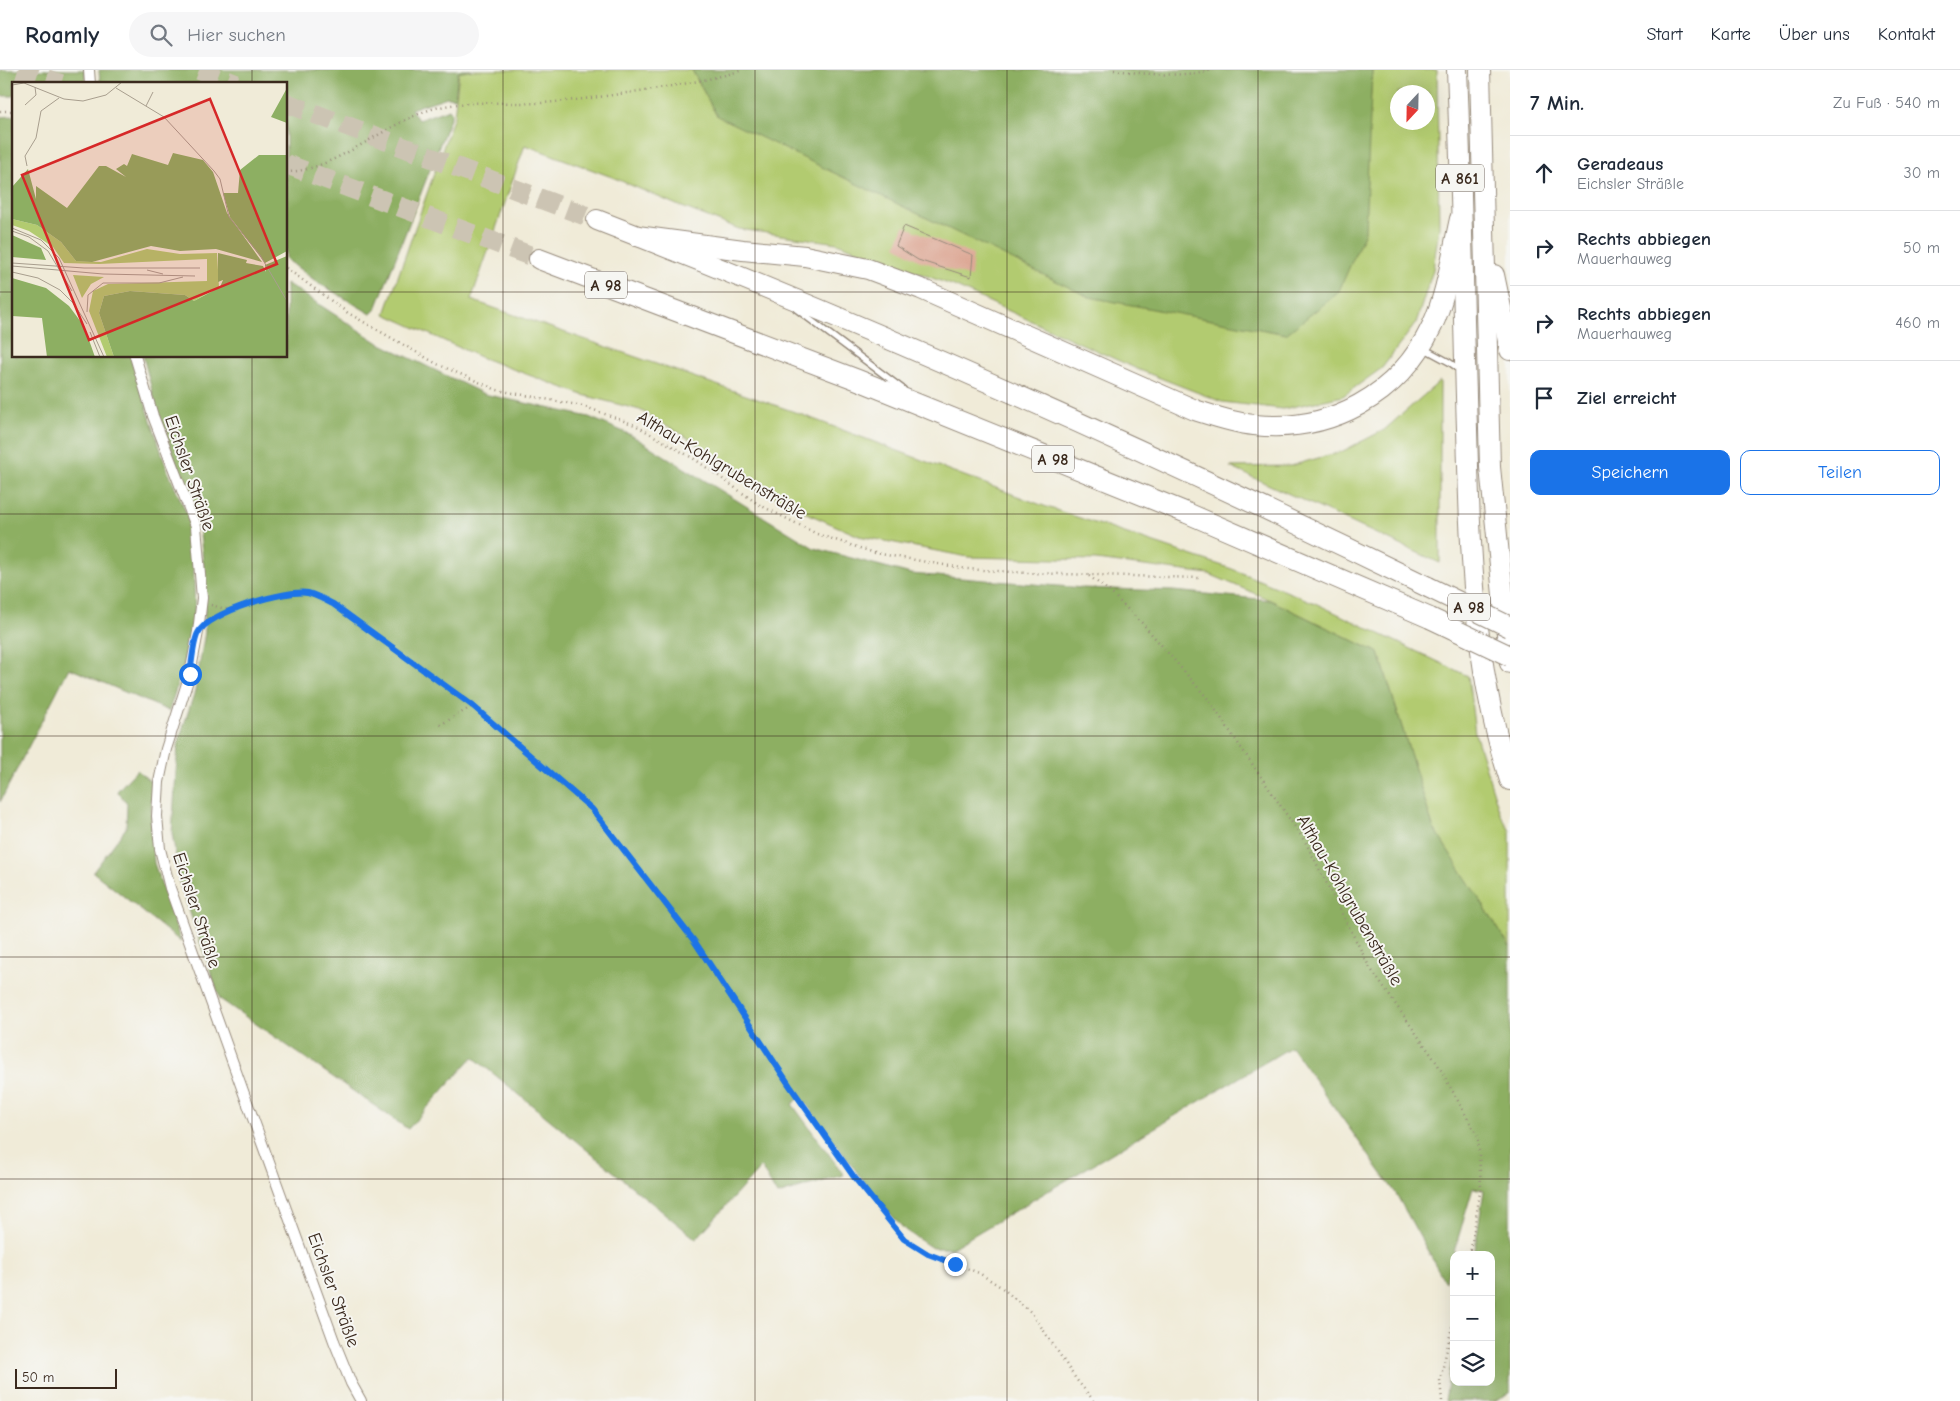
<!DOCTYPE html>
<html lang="de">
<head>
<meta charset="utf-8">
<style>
  :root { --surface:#fff; --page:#f6f6f7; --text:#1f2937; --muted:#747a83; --line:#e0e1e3; --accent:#1a73e8 }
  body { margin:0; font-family:"Comic Neue",sans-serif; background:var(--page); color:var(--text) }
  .controls { position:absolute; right:15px; bottom:15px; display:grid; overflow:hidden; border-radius:10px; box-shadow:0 5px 20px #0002 }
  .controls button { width:45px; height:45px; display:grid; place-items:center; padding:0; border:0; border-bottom:1px solid var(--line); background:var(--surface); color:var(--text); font:25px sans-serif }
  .compass { position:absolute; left:1390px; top:15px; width:45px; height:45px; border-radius:50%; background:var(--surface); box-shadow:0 5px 20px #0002; rotate:202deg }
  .scale { position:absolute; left:15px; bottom:12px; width:102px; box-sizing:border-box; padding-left:5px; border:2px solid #3b2a1e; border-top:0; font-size:14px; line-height:18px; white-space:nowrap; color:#3b2a1e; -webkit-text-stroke:4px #f6f6f2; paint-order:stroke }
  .stop { position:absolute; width:15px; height:15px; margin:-11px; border:4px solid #1a73e8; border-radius:50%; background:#fff }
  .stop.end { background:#1a73e8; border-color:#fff; box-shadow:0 1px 5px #0008 }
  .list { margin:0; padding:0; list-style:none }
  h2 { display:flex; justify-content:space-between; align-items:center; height:65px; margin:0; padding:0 20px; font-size:21px }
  h2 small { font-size:16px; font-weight:400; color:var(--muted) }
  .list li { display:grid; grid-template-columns:32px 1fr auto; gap:15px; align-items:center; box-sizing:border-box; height:75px; padding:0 20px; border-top:1px solid var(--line) }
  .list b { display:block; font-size:19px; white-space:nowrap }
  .list p { margin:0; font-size:16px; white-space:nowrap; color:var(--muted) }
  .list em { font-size:16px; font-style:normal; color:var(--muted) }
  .actions { display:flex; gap:10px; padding:15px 20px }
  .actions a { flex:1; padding:11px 0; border:1px solid var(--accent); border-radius:10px; text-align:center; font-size:18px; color:var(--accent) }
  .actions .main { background:var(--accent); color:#fff }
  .icon { flex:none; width:28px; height:28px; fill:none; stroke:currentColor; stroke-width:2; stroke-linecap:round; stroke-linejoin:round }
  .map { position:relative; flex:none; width:1510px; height:1331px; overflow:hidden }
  header { display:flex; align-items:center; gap:30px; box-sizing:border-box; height:70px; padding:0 25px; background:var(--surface); border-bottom:1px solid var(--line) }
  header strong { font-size:24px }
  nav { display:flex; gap:28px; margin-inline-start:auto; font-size:18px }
  .search { width:350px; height:45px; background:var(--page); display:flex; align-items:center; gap:12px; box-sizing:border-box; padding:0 18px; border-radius:28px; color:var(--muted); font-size:19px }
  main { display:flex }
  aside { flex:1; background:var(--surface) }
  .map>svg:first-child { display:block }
  .green { fill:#b2cb70; stroke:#767a47; fill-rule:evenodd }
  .forest { fill:#8daf62; stroke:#646c40 }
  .building { fill:#dca592 }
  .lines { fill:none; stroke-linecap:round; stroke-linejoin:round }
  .highway-tunnel { stroke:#ccc4b3; stroke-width:20; stroke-dasharray:20 10; stroke-linecap:butt }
  .lane-casing { stroke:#968a7b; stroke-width:8 }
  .street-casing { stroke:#968a7b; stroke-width:12 }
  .highway-casing { stroke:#968a7b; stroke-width:22 }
  .path { stroke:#968a7b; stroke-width:2.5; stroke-dasharray:1 4; stroke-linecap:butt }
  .lane { stroke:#fff; stroke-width:5 }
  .street { stroke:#fff; stroke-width:10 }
  .highway { stroke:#fff; stroke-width:20 }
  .highway-bridge-casing { stroke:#968a7b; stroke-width:22; stroke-linecap:butt }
  .highway-bridge { stroke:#fff; stroke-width:20 }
  .route { stroke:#1a73e8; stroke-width:6 }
  .grid { fill:none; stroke:#3b2a1e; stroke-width:1; stroke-opacity:0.55 }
  .labels { text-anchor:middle; stroke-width:4; stroke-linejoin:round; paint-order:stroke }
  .shield { fill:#f6f6f2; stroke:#73675e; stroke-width:1 }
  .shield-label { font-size:16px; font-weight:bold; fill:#3b2a1e }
  .street-label { font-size:18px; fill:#3b2a1e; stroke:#f6f6f2 }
  .inset-road { fill:none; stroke:#a89e8e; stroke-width:1 }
  .view { fill:#d62828; fill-opacity:0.15; stroke:#d62828; stroke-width:2.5 }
  .inset-edge { fill:none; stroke:#3b2a1e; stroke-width:2.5 }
</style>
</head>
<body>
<header>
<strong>Roamly</strong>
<div class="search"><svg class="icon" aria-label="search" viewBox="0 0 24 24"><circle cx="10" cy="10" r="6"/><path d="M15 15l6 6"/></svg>Hier suchen</div>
<nav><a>Start</a><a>Karte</a><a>Über uns</a><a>Kontakt</a></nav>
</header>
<main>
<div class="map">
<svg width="1510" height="1331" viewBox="0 0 1510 1331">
  <rect width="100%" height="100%" fill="#f6f6f2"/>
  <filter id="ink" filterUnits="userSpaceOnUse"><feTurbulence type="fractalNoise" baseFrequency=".02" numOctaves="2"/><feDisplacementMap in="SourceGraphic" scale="10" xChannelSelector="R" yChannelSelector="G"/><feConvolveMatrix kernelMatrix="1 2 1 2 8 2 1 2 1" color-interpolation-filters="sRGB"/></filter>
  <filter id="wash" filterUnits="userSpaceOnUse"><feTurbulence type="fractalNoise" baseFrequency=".0096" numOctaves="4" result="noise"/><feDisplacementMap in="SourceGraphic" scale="20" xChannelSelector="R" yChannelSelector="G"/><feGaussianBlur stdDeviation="1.12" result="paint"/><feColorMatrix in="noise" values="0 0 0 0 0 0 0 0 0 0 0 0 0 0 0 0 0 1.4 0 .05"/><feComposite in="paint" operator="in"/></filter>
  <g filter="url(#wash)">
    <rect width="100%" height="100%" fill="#f0ebd8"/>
    <g class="green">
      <path d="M472,0h220l25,46 651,28 4,-74h65l2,158 -6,42 -17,53 -34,45 -39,28 -60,13 -61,-7 -85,-33 -183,-83 -117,-43 -98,-14 -62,-24 -65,-28 -87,-32 -54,155 321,111 252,95 188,63 83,34 153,73 7,57 25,80 10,18v116l-77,-119 -54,-175 -109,-53 -61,-26 -113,-14 -128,-3 -109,-21 -73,-32 -98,-66 -48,-28 -57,-15 -103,-38 -95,-43 69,-198 5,-44zM1398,22h30v30h-30z"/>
      <polygon points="1440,311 1440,493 1230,397 1290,396 1343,381 1384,360"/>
    </g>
    <g class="forest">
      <polygon points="0,0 85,0 86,14 14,14 14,26 0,26"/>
      <polygon points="99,0 472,0 458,3 455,28 447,27 411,39 418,50 449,39 452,43 376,239 371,244 317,212 286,189 286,14 100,14"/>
      <polygon points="692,0 1372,0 1365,162 1338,223 1286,264 1089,227 717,46"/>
      <polygon points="14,46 14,286 130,286 167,399 193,458 195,559 169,641 69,598 0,732 0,47"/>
      <polygon points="286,213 377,272 484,324 589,347 631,365 814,478 911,504 1083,518 1173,521 1270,530 1379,583 1433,757 1510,877 1510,1323 1494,1331 1445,1331 1454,1276 1454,1312 1491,1312 1491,1185 1474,1185 1484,1120 1473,1118 1445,1212 1395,1122 1291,977 952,1178 932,1178 905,1160 877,1129 801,1027 792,1034 844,1105 777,1125 761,1097 696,1169 473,987 408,1059 220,929 181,817 172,763 178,673 195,621 205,562 203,491 199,455 158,343 143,286 286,286"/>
      <polygon points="137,700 152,713 151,750 154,793 181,872 93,802 126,758 127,733 117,721"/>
    </g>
    <g id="blocks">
      <polygon class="building" points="904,156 973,185 971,207 918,190 896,176"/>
    </g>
  </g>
  <g filter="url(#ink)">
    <use href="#blocks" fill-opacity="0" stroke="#968a7b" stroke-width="1"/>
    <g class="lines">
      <g class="highway-tunnel">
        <polyline points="18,0 61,14"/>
        <polyline points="199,0 236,14"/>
        <polyline points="286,33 597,150"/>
        <polyline points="286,94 539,189"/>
      </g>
      <g class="lane-casing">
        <g id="lane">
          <polyline points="796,239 903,319"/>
          <polyline points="1423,278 1449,292 1459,299"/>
        </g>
      </g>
      <g class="street-casing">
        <g id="street">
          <polyline points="89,0 90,14"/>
          <polyline points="135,286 153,346 196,456 202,528 198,562 190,604 166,679 159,712 157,746 160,779 170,818 243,1021 334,1271 351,1313 361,1331"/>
        </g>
      </g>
      <g class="highway-casing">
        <g id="highway">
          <path d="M1457,0c5,120 6,239 10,359 3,117 6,239 43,351"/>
          <polyline points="1480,0 1490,397 1510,593"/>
          <path d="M597,150c282,109 559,234 831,367"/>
          <path d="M637,166l106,14 62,6 63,13 53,20 274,121c19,6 39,13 59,15 76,8 145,-29 178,-99 15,-32 20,-72 28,-107"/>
          <polyline points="539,189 858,310 1187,443 1430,548"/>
          <polyline points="1494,205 1510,280"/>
        </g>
      </g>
      <g class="path">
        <path d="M1114,0c32,4 64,8 96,0"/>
        <polyline points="0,41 14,41"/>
        <path d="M286,102c49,-1 98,-48 146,-63 35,-10 73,-5 109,-6 33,-2 66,-7 98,-12 35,-5 70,-11 104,-21"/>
        <polyline points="286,198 348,243 437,294 497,320 583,336 635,355 696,390 758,434 817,464 875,483 967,499 1028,503 1199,508"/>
        <polyline points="1089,506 1109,521 1142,553 1208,629 1306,773 1370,898 1437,993 1478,1067 1481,1116 1470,1185"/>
        <polyline points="211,535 229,540 287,523 307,523 333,534 473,636 592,739 695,873 790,1016 854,1107 904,1169 928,1183 979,1203 1001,1217 1032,1243 1076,1309 1094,1331"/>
        <polyline points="211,551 229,540"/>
        <polyline points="440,655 473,636"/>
        <polyline points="1442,1331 1440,1310 1454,1248"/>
      </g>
      <use href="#lane" class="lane"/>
      <use href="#street" class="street"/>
      <use href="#highway" class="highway"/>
      <g class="highway-bridge-casing">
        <g id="highway-bridge">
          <polyline points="1428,517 1510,557"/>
          <polyline points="1430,548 1510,586"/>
        </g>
      </g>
      <use href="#highway-bridge" class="highway-bridge"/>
    </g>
  </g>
  <g class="lines" filter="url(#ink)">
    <path class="route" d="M190,604c2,-11 3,-32 8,-41 11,-21 88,-44 110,-40 8,2 17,7 25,11l140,102 119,103 103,133 95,144 64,91 50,62 24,15 27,10"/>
  </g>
  <path class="grid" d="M252,0v14M503,0v1331M755,0v1331M1007,0v1331M1258,0v1331M0,222h14M286,222h1224M252,286v1045M0,444h1510M0,666h1510M0,887h1510M0,1109h1510"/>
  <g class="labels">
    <g class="shield">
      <rect x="1436" y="94.5" width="48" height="27" rx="4"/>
      <rect x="585" y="201.5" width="42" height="27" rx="4"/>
      <rect x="1032" y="375.5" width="42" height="27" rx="4"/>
      <rect x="1448" y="523.5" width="42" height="27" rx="4"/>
    </g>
    <g class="shield-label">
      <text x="1460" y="114">A 861</text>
      <text x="606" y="221">A 98</text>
      <text x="1053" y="395">A 98</text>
      <text x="1469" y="543">A 98</text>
    </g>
    <g class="street-label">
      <text transform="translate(722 395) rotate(31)" y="6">Althau-Kohlgrubensträßle</text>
      <text transform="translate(190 403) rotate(71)" y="6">Eichsler Sträßle</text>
      <text transform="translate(1350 830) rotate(60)" y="6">Althau-Kohlgrubensträßle</text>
      <text transform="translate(197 840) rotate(72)" y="6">Eichsler Sträßle</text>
      <text transform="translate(334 1220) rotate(70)" y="6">Eichsler Sträßle</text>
    </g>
  </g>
  <g transform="translate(12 12)">
    <rect width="275" height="275" fill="#f0ebd8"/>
    <path d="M0,137l25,6 24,17 15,19 25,1 46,-13 33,5 37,-1 2,34 -25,14 -9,-6 -55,-4 -26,5 -5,17 15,44h-7l-18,-46 4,-20 15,-7 99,-3v-22l-108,5 -35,-1 -11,-16 -24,-16 -17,-6zM61,193l31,2 -13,7 -9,14z" fill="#b2cb70"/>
    <path d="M275,6v35l-16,-6zM161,71l30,7 10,12 14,41 35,49 -46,-13 -36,2 -29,-5 -59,16 -16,-1 -15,-19 -24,-17 -25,-6v-32l16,-18 8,30v-13l31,22 32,-42h7l20,11 -10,-8 8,-5 3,2 5,-12 36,11zM247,73h28v96l-22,12 -35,-46 -7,-24h15l2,-23zM0,153l29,13 5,12 -34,-3zM206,171l29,7 -1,3 17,3 3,6 -1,-7 22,-9v101h-173l-15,-44 5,-17 26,-5 55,4 9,6 26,-14 3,-7 -5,2zM0,196l34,10 23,18 15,20 11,31h-48l-5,-39 -30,-2z" fill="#8daf62"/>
    <path class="inset-road" d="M0,3l12,-2 40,16 19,2 23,-6 16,-13M104,6l48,29 50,54 6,8 9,38 31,38 27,46M13,23l11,-10 -1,-8M134,24l7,-14M15,84l-2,-10 11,-18 5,-27 18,-13M0,146l29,12 18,18 45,99M0,149l17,6 19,14 24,40M0,181l72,5h116M0,184l91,8 92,2M135,188l16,4M0,190l26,6 22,12 13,13 14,21M75,230l1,-17 15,-12h56l24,-6M78,250l10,25"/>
    <path class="view" d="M198,17l67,165 -188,76 -67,-165z"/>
    <rect width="275" height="275" class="inset-edge"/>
  </g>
</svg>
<div class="controls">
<button>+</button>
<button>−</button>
<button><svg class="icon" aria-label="layers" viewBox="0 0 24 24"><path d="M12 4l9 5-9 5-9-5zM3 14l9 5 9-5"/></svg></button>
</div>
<svg class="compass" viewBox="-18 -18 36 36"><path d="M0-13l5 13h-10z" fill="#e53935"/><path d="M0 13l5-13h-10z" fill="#747a83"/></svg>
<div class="scale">50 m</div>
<div class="stop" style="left:190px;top:604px"></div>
<div class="stop end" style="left:955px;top:1194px"></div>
</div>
<aside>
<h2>7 Min.<small>Zu Fuß · 540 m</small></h2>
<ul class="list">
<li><svg class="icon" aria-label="ahead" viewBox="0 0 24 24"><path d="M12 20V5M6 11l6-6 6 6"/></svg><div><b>Geradeaus</b><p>Eichsler Sträßle</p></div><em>30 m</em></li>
<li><svg class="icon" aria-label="right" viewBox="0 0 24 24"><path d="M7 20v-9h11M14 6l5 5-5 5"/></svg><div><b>Rechts abbiegen</b><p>Mauerhauweg</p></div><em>50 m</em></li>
<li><svg class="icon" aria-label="right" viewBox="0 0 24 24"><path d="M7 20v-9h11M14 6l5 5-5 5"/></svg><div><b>Rechts abbiegen</b><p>Mauerhauweg</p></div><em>460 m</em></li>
<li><svg class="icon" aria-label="arrive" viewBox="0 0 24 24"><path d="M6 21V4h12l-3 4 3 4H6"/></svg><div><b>Ziel erreicht</b></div></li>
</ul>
<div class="actions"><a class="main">Speichern</a><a>Teilen</a></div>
</aside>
</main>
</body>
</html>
